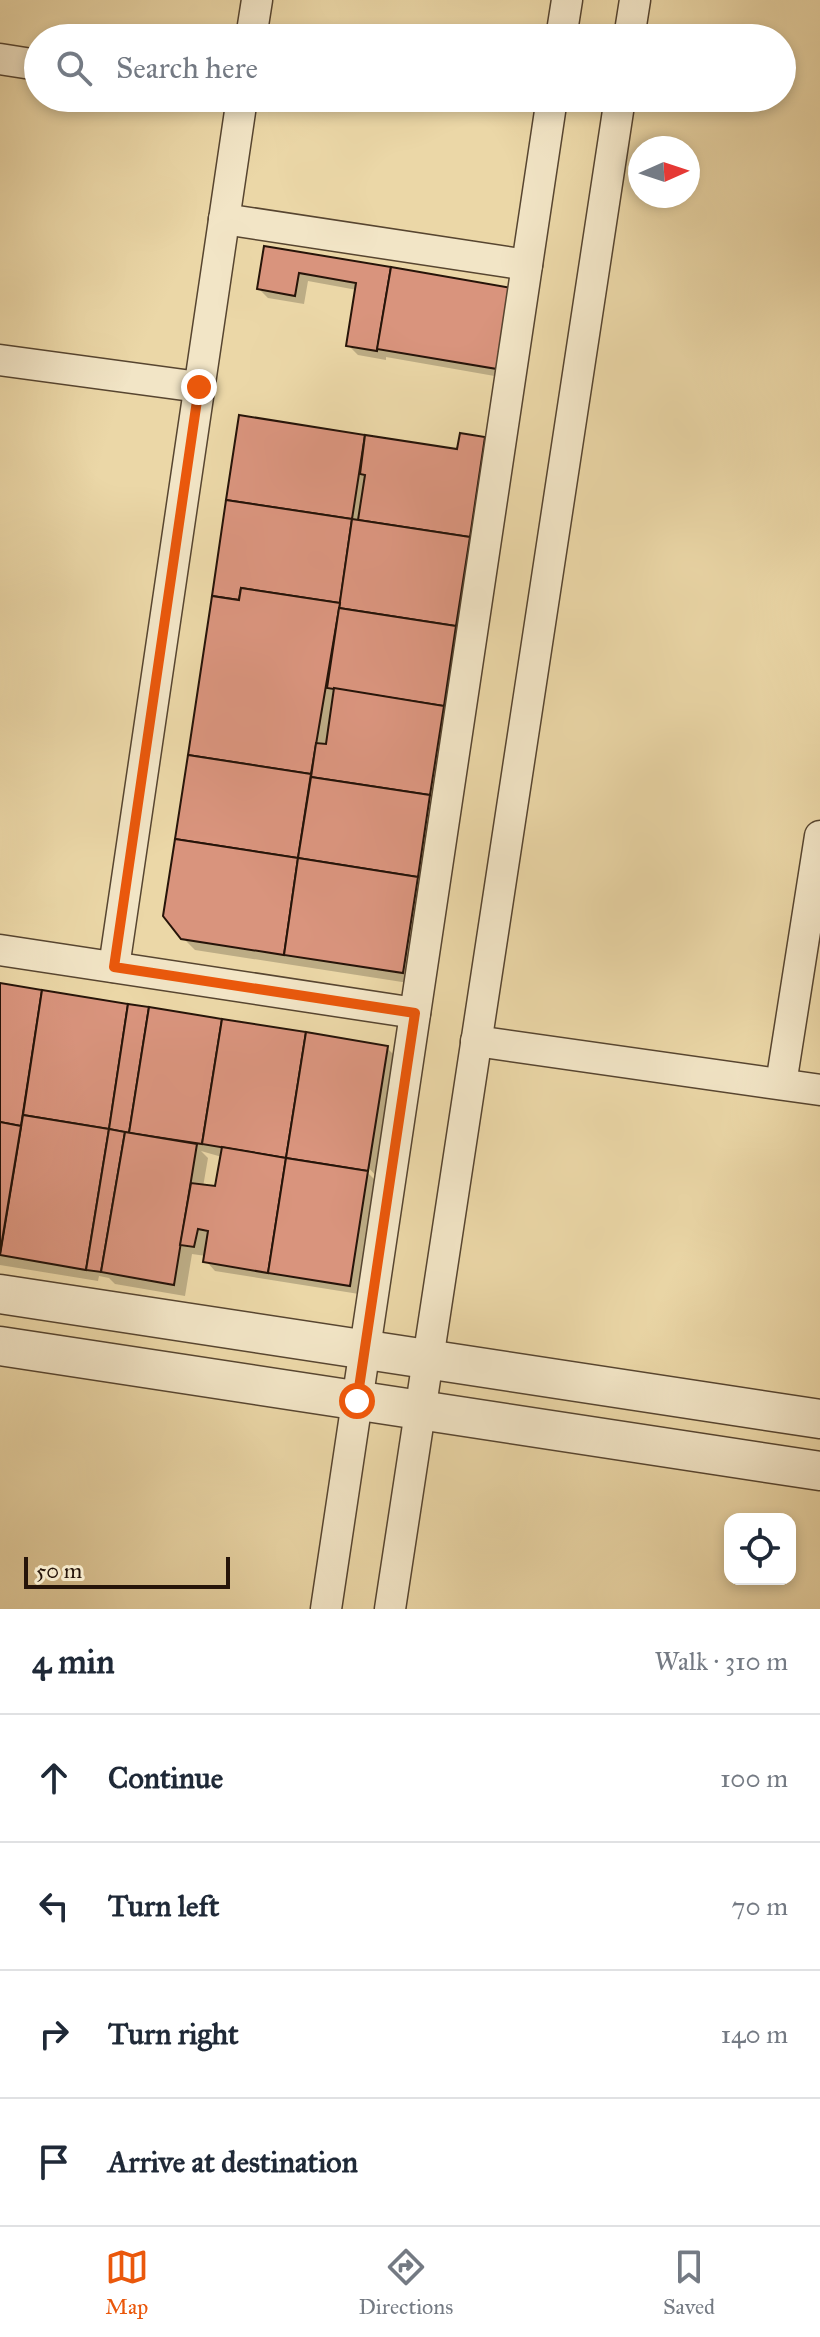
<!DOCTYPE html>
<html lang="en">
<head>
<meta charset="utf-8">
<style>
  :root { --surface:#fff; --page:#f2f2f3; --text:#1f2937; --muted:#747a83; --line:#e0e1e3; --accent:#ea580c }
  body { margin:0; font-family:"IM FELL Great Primer",serif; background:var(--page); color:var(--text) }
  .controls { position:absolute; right:24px; bottom:24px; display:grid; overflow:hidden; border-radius:16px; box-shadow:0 4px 12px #0003 }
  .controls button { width:72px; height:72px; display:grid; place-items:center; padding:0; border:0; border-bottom:2px solid var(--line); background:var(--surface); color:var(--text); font:40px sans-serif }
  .compass { position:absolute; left:628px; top:136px; width:72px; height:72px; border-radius:50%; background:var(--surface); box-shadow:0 4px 12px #0003; rotate:87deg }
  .scale { position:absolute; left:24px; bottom:20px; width:206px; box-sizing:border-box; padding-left:8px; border:4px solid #261409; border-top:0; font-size:22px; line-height:28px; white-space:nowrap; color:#261409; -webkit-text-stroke:6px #f2e5c6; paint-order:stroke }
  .stop { position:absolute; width:24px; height:24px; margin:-18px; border:6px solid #ea580c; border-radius:50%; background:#fff }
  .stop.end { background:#ea580c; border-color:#fff; box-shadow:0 2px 8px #0008 }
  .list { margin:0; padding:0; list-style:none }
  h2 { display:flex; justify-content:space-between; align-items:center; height:104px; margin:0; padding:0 32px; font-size:34px }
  h2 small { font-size:26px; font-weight:400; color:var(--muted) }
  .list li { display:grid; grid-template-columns:52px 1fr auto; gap:24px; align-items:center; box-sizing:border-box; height:128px; padding:0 32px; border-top:2px solid var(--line) }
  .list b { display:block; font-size:30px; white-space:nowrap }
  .list em { font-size:26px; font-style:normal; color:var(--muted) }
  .icon { flex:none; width:44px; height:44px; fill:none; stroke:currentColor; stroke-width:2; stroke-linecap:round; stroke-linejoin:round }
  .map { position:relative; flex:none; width:820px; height:1609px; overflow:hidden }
  .search { position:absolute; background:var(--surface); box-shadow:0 4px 12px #0003; left:24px; right:24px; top:24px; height:88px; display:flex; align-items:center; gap:20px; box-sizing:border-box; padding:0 28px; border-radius:44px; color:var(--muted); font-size:30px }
  .sheet { height:616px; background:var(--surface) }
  nav { display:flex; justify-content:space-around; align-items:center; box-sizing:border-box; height:112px; border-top:2px solid var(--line); background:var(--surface); font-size:22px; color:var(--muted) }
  nav a { display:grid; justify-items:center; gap:4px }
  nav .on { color:var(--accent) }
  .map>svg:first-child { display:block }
  .shadow { fill:#0003; fill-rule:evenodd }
  .building { fill:#d9947d; stroke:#261409; stroke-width:2 }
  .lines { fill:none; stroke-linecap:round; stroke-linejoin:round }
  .minor-casing { stroke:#574530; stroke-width:33 }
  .tertiary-casing { stroke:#574530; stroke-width:41 }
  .minor { stroke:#f2e5c6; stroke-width:30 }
  .tertiary { stroke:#f2e5c6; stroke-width:38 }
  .route { stroke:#ea580c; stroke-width:10 }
</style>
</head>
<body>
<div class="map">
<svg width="820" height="1609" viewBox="0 0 820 1609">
  <rect width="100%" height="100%" fill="#ebd7a7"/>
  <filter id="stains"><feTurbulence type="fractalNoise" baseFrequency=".0025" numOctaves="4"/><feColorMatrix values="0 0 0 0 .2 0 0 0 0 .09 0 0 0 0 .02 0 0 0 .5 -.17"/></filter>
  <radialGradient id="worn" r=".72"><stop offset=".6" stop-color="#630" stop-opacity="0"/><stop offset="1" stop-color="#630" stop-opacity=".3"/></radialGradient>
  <g class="shadow">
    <polygon points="266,248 510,290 506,378 386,357 386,360 358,355 348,345 357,290 308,281 304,304 268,298 259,289"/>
    <polygon points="241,417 459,451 484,438 496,451 415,984 195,950 182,937"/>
    <path d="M0,986l387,62 12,12 -19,120 -17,-18 -3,3 17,17 -18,112 -144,-23 -9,-10v-5l-14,-2 -7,42 -70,-12 -6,-6 -10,-2 -1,5 -98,-16zM201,1151l21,6 -5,32 -14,-2 5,-29z"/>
  </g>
  <g class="building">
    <polygon points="264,246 391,267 377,351 346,346 356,283 299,273 295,296 257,289"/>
    <polygon points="391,267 511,288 497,369 377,349"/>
    <polygon points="239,415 365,435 352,519 226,500"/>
    <polygon points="460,433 485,437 470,537 358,520 365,475 360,474 365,435 457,449"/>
    <polygon points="226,500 352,519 340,603 241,588 239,600 212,596"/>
    <polygon points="352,519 470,537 456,626 339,608"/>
    <polygon points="241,588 340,603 311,774 188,755 212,596 239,600"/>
    <polygon points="339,608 456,626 444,706 327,688"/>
    <polygon points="334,688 444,706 430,795 311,777 316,743 326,744"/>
    <polygon points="188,755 311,774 298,858 175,839"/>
    <polygon points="311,777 430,795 418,877 298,858"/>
    <polygon points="175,839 298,858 284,955 181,939 163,916"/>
    <polygon points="298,858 418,877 403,973 284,955"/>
    <polygon points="0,983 42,990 21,1126 0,1122"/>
    <polygon points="42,990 128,1004 109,1129 23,1115"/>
    <polygon points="128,1004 149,1007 129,1133 109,1129"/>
    <polygon points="149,1007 222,1019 202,1144 129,1133"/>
    <polygon points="222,1019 306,1032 286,1158 202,1144"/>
    <polygon points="306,1032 388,1046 368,1171 286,1158"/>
    <polygon points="23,1115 109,1129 86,1270 0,1255"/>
    <polygon points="0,1122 21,1126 0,1253"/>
    <polygon points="109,1129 125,1132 101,1272 86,1270"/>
    <polygon points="125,1132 197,1144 174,1285 101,1272"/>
    <polygon points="222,1147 286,1158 268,1273 203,1262 208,1231 198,1229 194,1247 180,1245 191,1183 215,1186"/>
    <polygon points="286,1158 368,1171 350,1286 268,1273"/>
  </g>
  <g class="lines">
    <g class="minor-casing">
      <g id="minor">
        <polyline points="251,38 257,0"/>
        <polyline points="561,38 567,0"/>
        <polyline points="629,38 635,0"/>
        <polyline points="0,59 38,65"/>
        <polyline points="224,219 527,265"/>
        <polyline points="0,360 199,387"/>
        <polyline points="0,950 415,1013"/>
        <polyline points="114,967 242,98"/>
        <polyline points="476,1041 820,1090"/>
        <polyline points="781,1084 820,836"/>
        <polyline points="326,1609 552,98"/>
        <polyline points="390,1609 620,98"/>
      </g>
    </g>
    <g class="tertiary-casing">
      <g id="tertiary">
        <polyline points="0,1294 820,1419"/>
        <polyline points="0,1346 820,1471"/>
      </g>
    </g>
    <use href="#minor" class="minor"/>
    <use href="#tertiary" class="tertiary"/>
  </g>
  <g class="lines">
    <polyline class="route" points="199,387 114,967 415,1013 357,1401"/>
  </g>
  <rect width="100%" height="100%" filter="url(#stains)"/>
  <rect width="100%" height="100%" fill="url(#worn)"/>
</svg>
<div class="controls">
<button><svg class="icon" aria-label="locate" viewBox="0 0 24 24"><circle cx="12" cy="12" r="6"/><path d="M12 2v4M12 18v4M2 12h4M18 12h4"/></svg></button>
</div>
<svg class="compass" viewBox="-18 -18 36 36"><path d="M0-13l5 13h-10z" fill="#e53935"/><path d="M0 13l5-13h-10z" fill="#747a83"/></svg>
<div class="scale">50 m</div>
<div class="stop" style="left:357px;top:1401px"></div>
<div class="stop end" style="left:199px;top:387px"></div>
<div class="search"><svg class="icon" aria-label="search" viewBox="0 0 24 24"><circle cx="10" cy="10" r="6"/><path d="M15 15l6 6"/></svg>Search here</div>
</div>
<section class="sheet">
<h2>4 min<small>Walk · 310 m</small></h2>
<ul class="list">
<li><svg class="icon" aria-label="ahead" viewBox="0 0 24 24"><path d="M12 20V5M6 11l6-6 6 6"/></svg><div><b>Continue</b></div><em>100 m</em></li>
<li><svg class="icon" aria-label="left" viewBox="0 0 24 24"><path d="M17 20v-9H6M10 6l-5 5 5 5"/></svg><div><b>Turn left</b></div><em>70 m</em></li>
<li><svg class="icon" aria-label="right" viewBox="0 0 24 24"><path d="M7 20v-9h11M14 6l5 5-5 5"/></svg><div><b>Turn right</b></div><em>140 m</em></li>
<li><svg class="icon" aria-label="arrive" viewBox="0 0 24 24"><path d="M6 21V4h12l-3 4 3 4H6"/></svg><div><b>Arrive at destination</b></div></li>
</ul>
</section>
<nav>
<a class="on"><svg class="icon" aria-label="map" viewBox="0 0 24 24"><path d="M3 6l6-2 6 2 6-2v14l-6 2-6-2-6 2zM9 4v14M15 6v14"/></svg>Map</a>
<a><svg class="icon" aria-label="directions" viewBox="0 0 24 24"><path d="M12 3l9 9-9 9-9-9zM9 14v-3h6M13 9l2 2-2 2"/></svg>Directions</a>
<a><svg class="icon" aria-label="saved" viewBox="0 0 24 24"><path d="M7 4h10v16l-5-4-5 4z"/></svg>Saved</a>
</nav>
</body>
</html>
